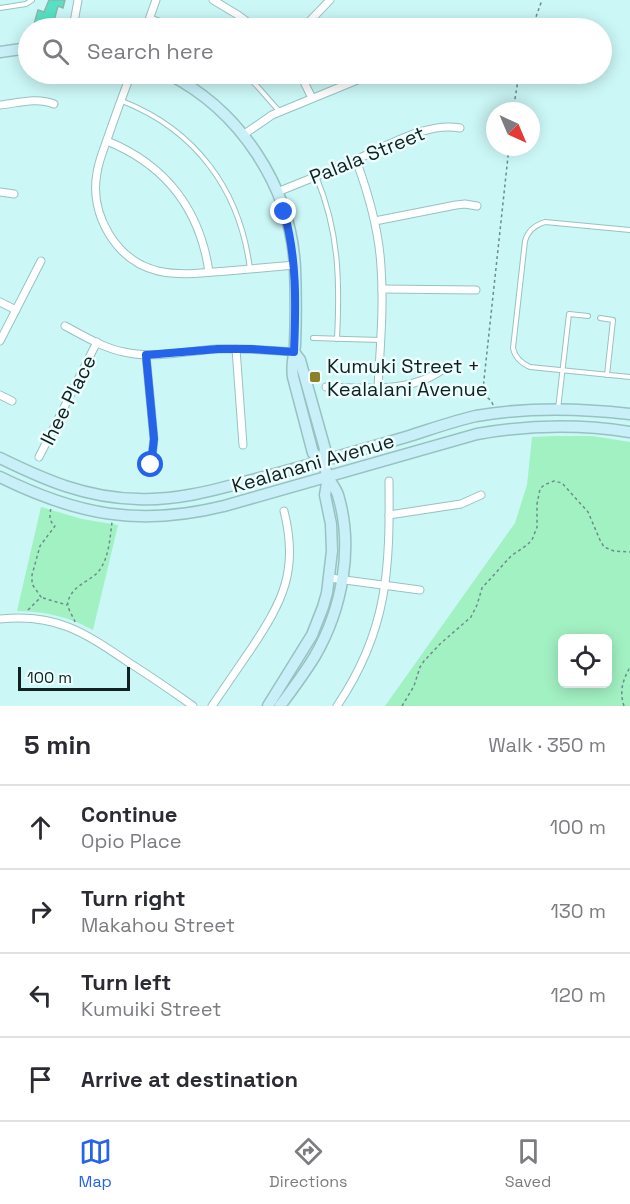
<!DOCTYPE html>
<html lang="en">
<head>
<meta charset="utf-8">
<style>
  :root { --surface:#fff; --page:#f7f7f7; --text:#2b2b33; --muted:#7c7c81; --line:#e1e1e2; --accent:#2563eb }
  body { margin:0; font-family:"Space Grotesk",sans-serif; background:var(--page); color:var(--text) }
  .controls { position:absolute; right:18px; bottom:18px; display:grid; overflow:hidden; border-radius:9px; box-shadow:0 3px 15px #0003 }
  .controls button { width:54px; height:54px; display:grid; place-items:center; padding:0; border:0; border-bottom:2px solid var(--line); background:var(--surface); color:var(--text); font:30px sans-serif }
  .compass { position:absolute; left:486px; top:102px; width:54px; height:54px; border-radius:50%; background:var(--surface); box-shadow:0 3px 15px #0003; rotate:136deg }
  .scale { position:absolute; left:18px; bottom:15px; width:112px; box-sizing:border-box; padding-left:6px; border:3px solid #102121; border-top:0; font-size:16px; line-height:21px; white-space:nowrap; color:#102121; -webkit-text-stroke:4px #edfefe; paint-order:stroke }
  .stop { position:absolute; width:18px; height:18px; margin:-14px; border:4px solid #2563eb; border-radius:50%; background:#fff }
  .stop.end { background:#2563eb; border-color:#fff; box-shadow:0 2px 6px #0008 }
  .list { margin:0; padding:0; list-style:none }
  h2 { display:flex; justify-content:space-between; align-items:center; height:78px; margin:0; padding:0 24px; font-size:26px }
  h2 small { font-size:20px; font-weight:400; color:var(--muted) }
  .list li { display:grid; grid-template-columns:39px 1fr auto; gap:18px; align-items:center; box-sizing:border-box; height:84px; padding:0 24px; border-top:2px solid var(--line) }
  .list b { display:block; font-size:22px; white-space:nowrap }
  .list p { margin:0; font-size:20px; white-space:nowrap; color:var(--muted) }
  .list em { font-size:20px; font-style:normal; color:var(--muted) }
  .icon { flex:none; width:33px; height:33px; fill:none; stroke:currentColor; stroke-width:2; stroke-linecap:round; stroke-linejoin:round }
  .map { position:relative; flex:none; width:630px; height:706px; overflow:hidden }
  .search { position:absolute; background:var(--surface); box-shadow:0 3px 15px #0003; left:18px; right:18px; top:18px; height:66px; display:flex; align-items:center; gap:15px; box-sizing:border-box; padding:0 21px; border-radius:33px; color:var(--muted); font-size:22px }
  .sheet { height:414px; background:var(--surface) }
  nav { display:flex; justify-content:space-around; align-items:center; box-sizing:border-box; height:84px; border-top:2px solid var(--line); background:var(--surface); font-size:16px; color:var(--muted) }
  nav a { display:grid; justify-items:center; gap:3px }
  nav .on { color:var(--accent) }
  .map>svg:first-child { display:block }
  .green { fill:#a2f1c3; fill-rule:evenodd }
  .building { fill:#56e1c5; stroke:#8fb5ab; stroke-width:1.5 }
  .lines { fill:none; stroke-linecap:round; stroke-linejoin:round }
  .lane-casing { stroke:#98c2c2; stroke-width:6 }
  .street-casing { stroke:#98c2c2; stroke-width:9 }
  .secondary-casing { stroke:#98c2c2; stroke-width:13 }
  .path { stroke:#6d8c8b; stroke-width:1.5; stroke-dasharray:3 3; stroke-linecap:butt }
  .lane { stroke:#fff; stroke-width:4 }
  .street { stroke:#fff; stroke-width:7 }
  .secondary { stroke:#c9f0f8; stroke-width:10 }
  .route { stroke:#2563eb; stroke-width:8 }
  .poi-dot { fill:#8d8027; stroke:#edfefe; stroke-width:2 }
  .labels { text-anchor:middle; stroke-width:5; stroke-linejoin:round; paint-order:stroke }
  .street-label { font-size:20px; fill:#102121; stroke:#edfefe }
  .poi-label { font-size:20px; fill:#102121; stroke:#edfefe; text-anchor:start }
</style>
</head>
<body>
<div class="map">
<svg width="630" height="706" viewBox="0 0 630 706">
  <rect width="100%" height="100%" fill="#cbf7f6"/>
  <g class="green">
    <path d="M554,436h38l38,6v264h-245l130,-183 12,-38 5,-48zM562,638h46v46h-46z"/>
    <path d="M41,507l41,12 36,6 -25,105c-23,-13 -49,-19 -76,-19z"/>
  </g>
  <polygon class="building" points="49,0 65,0 63,8 58,6 52,28 33,28 38,10 44,12"/>
  <g class="lines">
    <g class="lane-casing">
      <g id="lane">
        <polyline points="0,8 26,4 32,0"/>
        <polyline points="150,17 178,28"/>
        <polyline points="245,74 257,86 279,111"/>
        <path d="M122,101c74,29 118,89 128,168"/>
        <path d="M316,176c23,55 24,104 21,163"/>
        <path d="M630,230l-85,-8c-10,3 -17,8 -20,19l-12,107c2,10 8,15 17,19l100,10"/>
        <polyline points="600,318 613,320 607,375"/>
        <polyline points="313,338 380,340"/>
        <polyline points="558,409 569,314 588,316"/>
      </g>
    </g>
    <g class="street-casing">
      <g id="street">
        <polyline points="213,0 238,15 255,28"/>
        <polyline points="405,26 406,28"/>
        <polyline points="73,28 78,0"/>
        <polyline points="146,28 156,0"/>
        <polyline points="303,28 330,0"/>
        <path d="M131,74c-8,20 -15,40 -22,60 -4,12 -10,25 -12,39 -4,21 1,43 12,61 29,47 71,41 118,37 22,-2 45,-4 68,-6"/>
        <polyline points="300,74 312,98"/>
        <path d="M0,105c18,-2 37,-8 54,-1"/>
        <polyline points="243,135 272,115 372,74"/>
        <path d="M107,141c59,24 93,69 102,131"/>
        <path d="M356,160c13,35 23,70 25,107 3,40 -1,81 -3,121"/>
        <polyline points="0,192 14,194"/>
        <path d="M277,192c26,-10 52,-21 78,-32 29,-12 72,-39 105,-32"/>
        <polyline points="375,221 456,205 465,204 477,206"/>
        <polyline points="382,289 476,290"/>
        <polyline points="0,302 16,310"/>
        <path d="M65,326c19,10 38,22 59,26 30,7 62,-1 92,-3 26,-1 52,1 78,3"/>
        <polyline points="0,341 41,261"/>
        <polyline points="236,349 243,445"/>
        <polyline points="146,355 154,439 151,465"/>
        <path d="M326,387c40,1 88,7 121,-21"/>
        <polyline points="0,395 12,401"/>
        <polyline points="39,457 97,342"/>
        <polyline points="389,515 461,504 481,495"/>
        <polyline points="330,578 420,590"/>
        <path d="M0,619c55,-6 84,13 128,43 22,14 44,29 65,44"/>
        <path d="M212,706c13,-19 26,-38 39,-57 32,-48 48,-79 33,-138"/>
        <path d="M337,706c51,-75 53,-137 52,-225"/>
      </g>
    </g>
    <g class="secondary-casing">
      <g id="secondary">
        <polyline points="0,52 28,48"/>
        <path d="M168,74c72,36 123,113 127,194 1,25 1,51 0,77 -1,11 -4,21 -2,32l20,76 10,8"/>
        <polyline points="294,352 300,360 325,449 323,461"/>
        <path d="M0,458c45,22 86,40 138,41 46,2 89,-13 133,-24 45,-12 90,-25 135,-38 23,-7 47,-16 70,-21 51,-9 103,-8 154,-2"/>
        <path d="M0,477c77,38 139,50 224,29l253,-72c51,-9 102,-10 153,-2"/>
        <polyline points="268,706 312,635 323,607 327,593 332,551 331,524 325,495 328,477"/>
        <path d="M280,706c12,-16 24,-32 35,-50 27,-47 39,-108 23,-161 -2,-6 -6,-11 -9,-16 -3,-6 -4,-12 -6,-18"/>
      </g>
    </g>
    <g class="path">
      <polyline points="532,28 542,0"/>
      <polyline points="513,111 519,74"/>
      <path d="M493,405c-2,-7 -10,-8 -10,-16l26,-242"/>
      <polyline points="43,598 67,605"/>
      <path d="M28,610l13,-13 -9,-13v-9l8,-29 15,-20c-7,-6 -5,-11 -4,-19"/>
      <path d="M75,622c-2,-6 -9,-15 -7,-21 5,-16 21,-19 30,-29 11,-13 12,-34 14,-50"/>
      <polyline points="402,706 414,686 420,667 424,661 440,644 471,617 477,605 482,588 511,556 527,545 532,540 537,527 537,504 540,489 544,485 554,481 562,483 588,512 600,540 604,547 614,551 630,552"/>
      <path d="M624,706c-5,-15 -1,-26 6,-39"/>
    </g>
    <use href="#lane" class="lane"/>
    <use href="#street" class="street"/>
    <use href="#secondary" class="secondary"/>
  </g>
  <g class="lines">
    <path class="route" d="M151,465l3,-26 -8,-84 72,-6h33l43,3c2,-48 3,-94 -10,-140"/>
  </g>
  <rect class="poi-dot" x="309" y="371" width="12" height="12" rx="3"/>
  <g class="labels">
    <g class="street-label">
      <text transform="translate(367 155) rotate(-22)" y="7">Palala Street</text>
      <text transform="translate(68 400) rotate(-63)" y="7">Ihee Place</text>
      <text transform="translate(313 463) rotate(-16)" y="7">Kealanani Avenue</text>
    </g>
    <g class="poi-label">
      <text x="327" y="373">Kumuki Street +<tspan x="327" dy="23">Kealalani Avenue</tspan></text>
    </g>
  </g>
</svg>
<div class="controls">
<button><svg class="icon" aria-label="locate" viewBox="0 0 24 24"><circle cx="12" cy="12" r="6"/><path d="M12 2v4M12 18v4M2 12h4M18 12h4"/></svg></button>
</div>
<svg class="compass" viewBox="-18 -18 36 36"><path d="M0-13l5 13h-10z" fill="#e53935"/><path d="M0 13l5-13h-10z" fill="#7c7c81"/></svg>
<div class="scale">100 m</div>
<div class="stop" style="left:151px;top:465px"></div>
<div class="stop end" style="left:284px;top:212px"></div>
<div class="search"><svg class="icon" aria-label="search" viewBox="0 0 24 24"><circle cx="10" cy="10" r="6"/><path d="M15 15l6 6"/></svg>Search here</div>
</div>
<section class="sheet">
<h2>5 min<small>Walk · 350 m</small></h2>
<ul class="list">
<li><svg class="icon" aria-label="ahead" viewBox="0 0 24 24"><path d="M12 20V5M6 11l6-6 6 6"/></svg><div><b>Continue</b><p>Opio Place</p></div><em>100 m</em></li>
<li><svg class="icon" aria-label="right" viewBox="0 0 24 24"><path d="M7 20v-9h11M14 6l5 5-5 5"/></svg><div><b>Turn right</b><p>Makahou Street</p></div><em>130 m</em></li>
<li><svg class="icon" aria-label="left" viewBox="0 0 24 24"><path d="M17 20v-9H6M10 6l-5 5 5 5"/></svg><div><b>Turn left</b><p>Kumuiki Street</p></div><em>120 m</em></li>
<li><svg class="icon" aria-label="arrive" viewBox="0 0 24 24"><path d="M6 21V4h12l-3 4 3 4H6"/></svg><div><b>Arrive at destination</b></div></li>
</ul>
</section>
<nav>
<a class="on"><svg class="icon" aria-label="map" viewBox="0 0 24 24"><path d="M3 6l6-2 6 2 6-2v14l-6 2-6-2-6 2zM9 4v14M15 6v14"/></svg>Map</a>
<a><svg class="icon" aria-label="directions" viewBox="0 0 24 24"><path d="M12 3l9 9-9 9-9-9zM9 14v-3h6M13 9l2 2-2 2"/></svg>Directions</a>
<a><svg class="icon" aria-label="saved" viewBox="0 0 24 24"><path d="M7 4h10v16l-5-4-5 4z"/></svg>Saved</a>
</nav>
</body>
</html>
